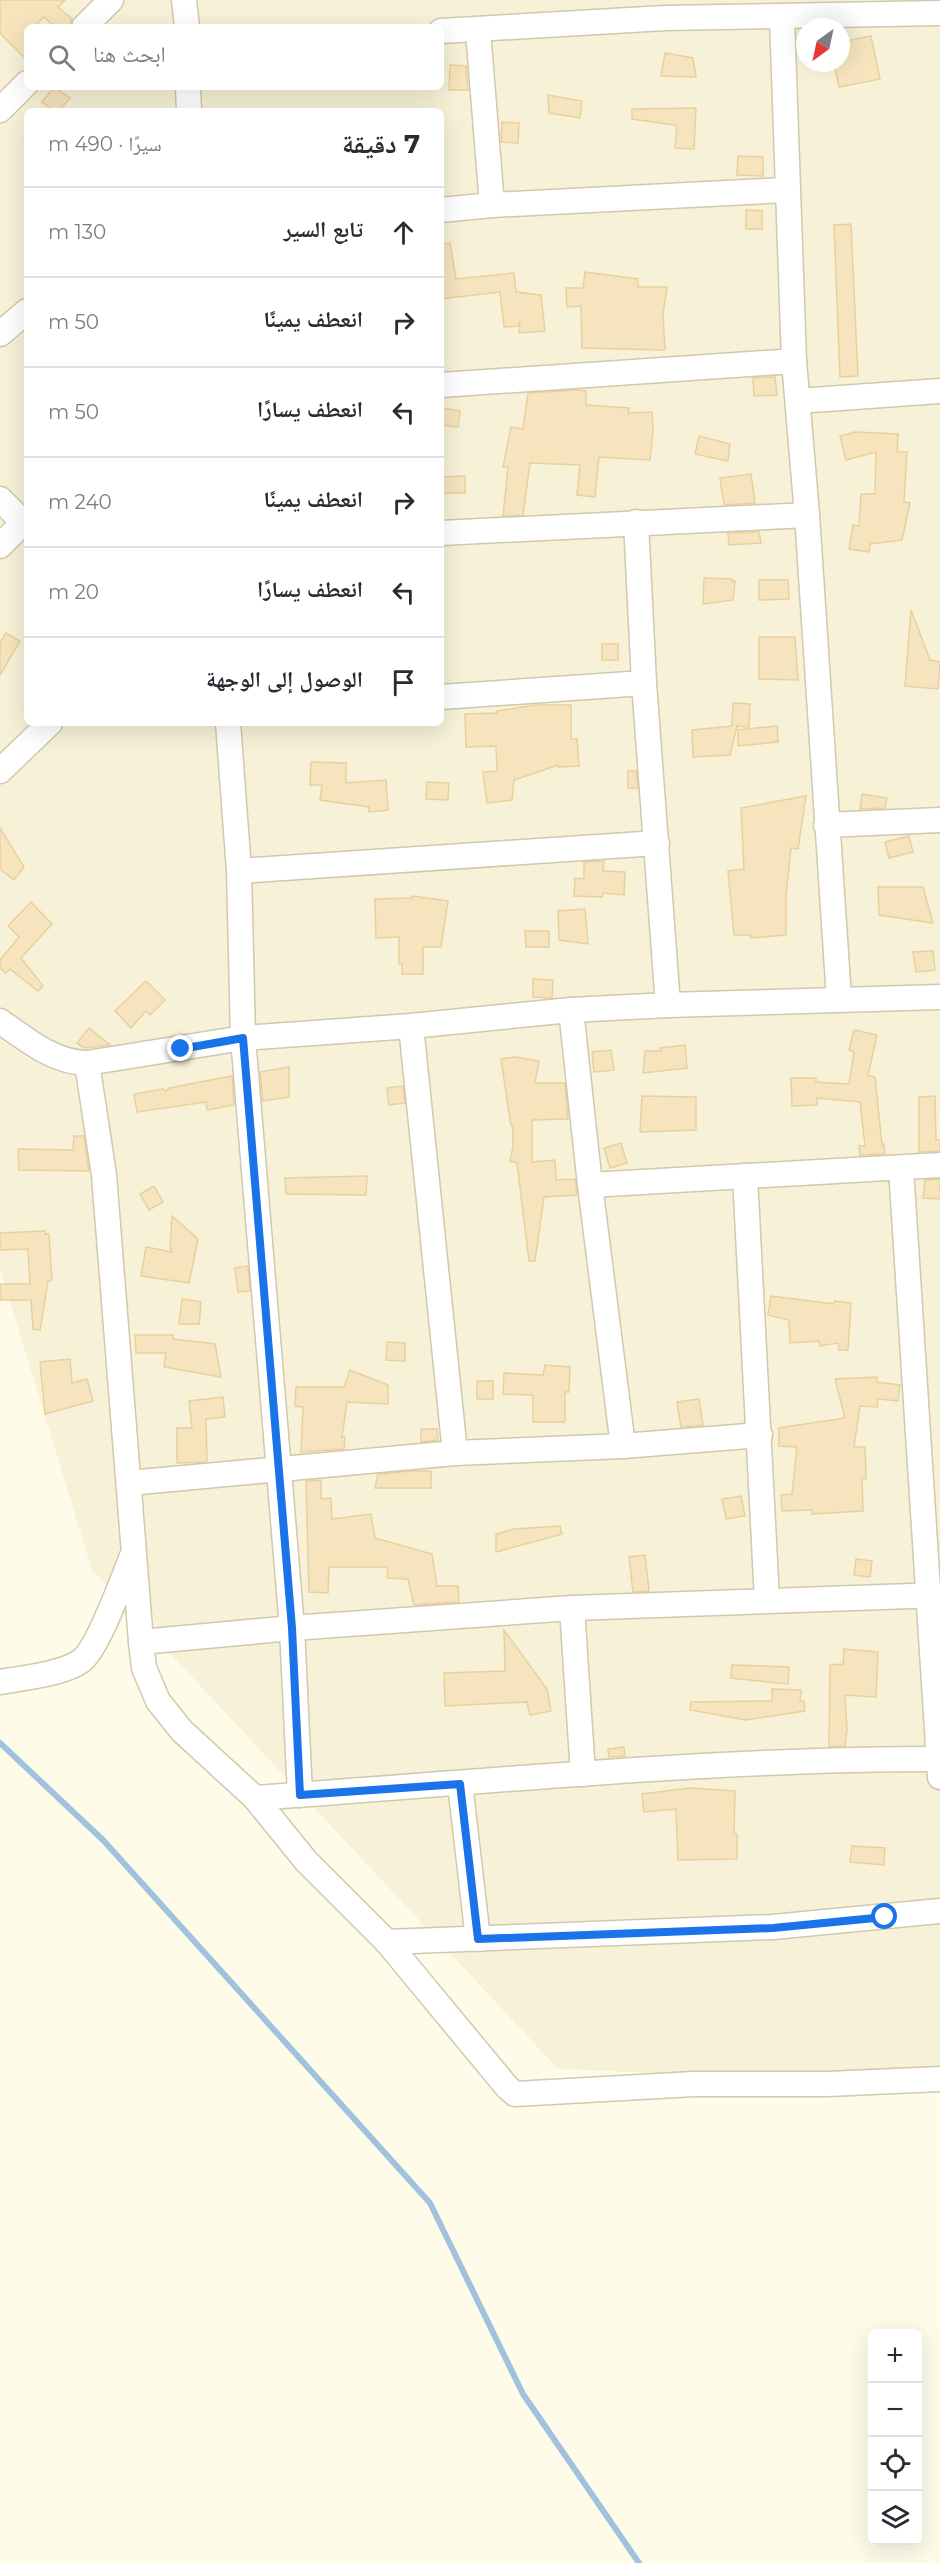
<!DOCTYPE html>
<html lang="ar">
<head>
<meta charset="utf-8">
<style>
  :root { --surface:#fff; --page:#f2f2f3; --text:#2b2b33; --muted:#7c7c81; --line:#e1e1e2 }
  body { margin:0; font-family:Montserrat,"Noto Naskh Arabic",sans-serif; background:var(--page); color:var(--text); direction:rtl }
  .controls { position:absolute; right:18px; bottom:18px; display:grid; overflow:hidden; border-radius:9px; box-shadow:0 6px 24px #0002 }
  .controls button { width:54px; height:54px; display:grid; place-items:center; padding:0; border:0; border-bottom:2px solid var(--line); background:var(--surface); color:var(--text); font:30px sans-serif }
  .compass { position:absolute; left:796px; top:18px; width:54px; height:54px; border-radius:50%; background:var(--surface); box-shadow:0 6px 24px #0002; rotate:213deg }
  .stop { position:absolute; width:18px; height:18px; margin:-14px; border:4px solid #1a73e8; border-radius:50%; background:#fff }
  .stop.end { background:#1a73e8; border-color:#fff; box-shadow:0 2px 6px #0008 }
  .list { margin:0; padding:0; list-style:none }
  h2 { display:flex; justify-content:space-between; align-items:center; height:78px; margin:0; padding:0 24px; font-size:26px }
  h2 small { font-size:20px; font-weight:400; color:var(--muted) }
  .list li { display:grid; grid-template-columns:39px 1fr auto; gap:18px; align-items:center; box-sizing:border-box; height:90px; padding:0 24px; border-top:2px solid var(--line) }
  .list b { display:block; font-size:22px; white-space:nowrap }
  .list em { font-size:20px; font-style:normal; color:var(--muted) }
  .icon { flex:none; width:33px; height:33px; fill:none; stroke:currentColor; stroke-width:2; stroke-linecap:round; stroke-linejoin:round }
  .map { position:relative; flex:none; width:940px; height:2563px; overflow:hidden; direction:ltr }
  .search { position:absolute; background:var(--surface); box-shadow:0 6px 24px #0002; left:24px; top:24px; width:420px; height:66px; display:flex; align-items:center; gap:15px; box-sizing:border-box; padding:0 21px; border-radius:9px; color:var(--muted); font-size:22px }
  .panel { position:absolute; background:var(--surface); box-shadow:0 6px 24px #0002; left:24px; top:108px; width:420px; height:618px; border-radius:9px; direction:rtl }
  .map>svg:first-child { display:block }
  .residential { fill:#f6f1d7; fill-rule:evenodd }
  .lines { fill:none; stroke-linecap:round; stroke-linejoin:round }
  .stream { stroke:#a0c2dd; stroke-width:6 }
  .building { fill:#f6e4be; stroke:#ead09d; stroke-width:1.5 }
  .minor-casing { stroke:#d2c8ad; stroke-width:27 }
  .minor { stroke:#fff; stroke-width:24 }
  .route { stroke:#1a73e8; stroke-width:8 }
</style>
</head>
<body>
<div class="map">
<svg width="940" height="2563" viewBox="0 0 940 2563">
  <rect width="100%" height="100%" fill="#fefce9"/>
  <path class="residential" d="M0,0h940v2085l-382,-16 -466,-499 -92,-301zM27,27h414v60h-414zM805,27h36v36h-36zM27,111h414v612h-414z"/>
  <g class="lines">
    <polyline class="stream" points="0,1743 103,1840 430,2203 523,2394 639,2563"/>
  </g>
  <g class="building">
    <polygon points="0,0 65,0 58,7 72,19 70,27 55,27 44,17 34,27 27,27 27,60 0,33"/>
    <polygon points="871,36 880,79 839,87 834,63 841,63 841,42"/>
    <polygon points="665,53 693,58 696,77 661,76"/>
    <polygon points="450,65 466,66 468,90 449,90"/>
    <polygon points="54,87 70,98 59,111 54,111 42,102"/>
    <polygon points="548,95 582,101 580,118 549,113"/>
    <polygon points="696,108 694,149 675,148 677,126 674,125 632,119 632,109"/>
    <polygon points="502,122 519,123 518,143 501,142"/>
    <polygon points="738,156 763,157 763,176 737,175"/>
    <polygon points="746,210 762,211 762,229 746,229"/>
    <polygon points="851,224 858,376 840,377 834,225"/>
    <polygon points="450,243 456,279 514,273 516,292 541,295 545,331 519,333 520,322 519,326 504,327 500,292 441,299 441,244"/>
    <polygon points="585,272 638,279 638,287 667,287 663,314 665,350 582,348 581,306 567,307 566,288 583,288"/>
    <polygon points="775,377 777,395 754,396 753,378"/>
    <polygon points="578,390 586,391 586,405 629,408 628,413 652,412 653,431 650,460 599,457 595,497 577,495 580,465 530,463 523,515 503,516 508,467 503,467 511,427 523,429 528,393"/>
    <polygon points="441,408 460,411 458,427 441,425"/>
    <polygon points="855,432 898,434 897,452 907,452 904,502 910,503 902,540 870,544 869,552 849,549 853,525 859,526 861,494 875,494 876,452 846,460 840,436"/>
    <polygon points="699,436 730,444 728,461 695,454"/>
    <polygon points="751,474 755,503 724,505 720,478"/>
    <polygon points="465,476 465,493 441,493 441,477"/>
    <polygon points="759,532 761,543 729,545 728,533"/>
    <polygon points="704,578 732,579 732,582 735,581 733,600 703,604"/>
    <polygon points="759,580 788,580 789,599 759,600"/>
    <polygon points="911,610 930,660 940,662 938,689 905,686"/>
    <polygon points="6,633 20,641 0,675 0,643"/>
    <polygon points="759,637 795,637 798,680 759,679"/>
    <rect x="602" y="644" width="16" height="16"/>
    <polygon points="733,703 750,704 749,727 737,726 730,755 693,757 692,730 732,726"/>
    <polygon points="536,705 571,705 571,739 577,739 579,766 558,767 558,765 514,780 512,800 487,803 483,772 497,771 496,746 466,747 465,714 497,713 497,711"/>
    <polygon points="777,726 778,742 738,746 738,730"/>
    <polygon points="311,762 346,763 346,783 386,780 388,810 369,812 369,807 320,800 322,785 310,785"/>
    <polygon points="628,771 636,771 638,788 628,788"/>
    <polygon points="427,782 449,783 448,800 426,799"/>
    <polygon points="862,794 887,798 885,808 860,809"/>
    <polygon points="806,796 798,849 791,848 786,895 786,935 751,938 751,935 734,935 728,871 744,869 741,808"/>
    <polygon points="0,828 24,867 14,880 0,869"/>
    <polygon points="909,836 913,852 889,858 885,842"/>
    <polygon points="604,861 603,871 625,872 624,895 603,893 602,897 574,896 575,878 584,879 584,862"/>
    <polygon points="878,887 923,887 933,923 879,915"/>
    <polygon points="412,896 448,901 441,947 423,947 423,974 402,974 402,964 399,964 399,937 376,938 375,899 412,898"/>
    <polygon points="31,902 52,924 21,958 43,986 38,991 10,969 6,973 0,968 0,960 19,937 8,926"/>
    <polygon points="585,909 588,944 559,940 558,911"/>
    <polygon points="525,931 549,931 549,947 526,947"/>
    <polygon points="933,951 935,970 916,972 913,952"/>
    <polygon points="533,979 553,980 552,998 533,997"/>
    <polygon points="146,981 165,1000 150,1015 146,1011 131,1028 115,1011"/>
    <polygon points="89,1028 110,1045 84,1048 77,1043"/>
    <polygon points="854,1030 877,1035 868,1075 875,1077 882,1145 884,1144 885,1154 860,1155 859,1146 865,1146 860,1102 817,1098 817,1105 792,1106 791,1078 816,1078 816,1082 849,1084 854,1052 849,1050"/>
    <polygon points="685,1045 687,1068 643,1073 645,1051 661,1051 660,1048"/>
    <polygon points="611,1050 614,1070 594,1072 592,1052"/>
    <polygon points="515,1057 539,1061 535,1083 565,1083 568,1119 532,1120 532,1162 555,1160 556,1180 575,1179 577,1195 544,1197 535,1261 529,1261 517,1163 510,1161 513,1147 513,1126 511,1126 501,1059"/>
    <polygon points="289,1067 289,1097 263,1101 260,1072"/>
    <polygon points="232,1076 234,1105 207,1110 206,1102 137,1112 134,1094 163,1089 166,1091 169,1088"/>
    <polygon points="403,1086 405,1103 389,1105 387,1088"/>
    <polygon points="642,1096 696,1097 696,1130 640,1132"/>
    <polygon points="935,1096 936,1140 940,1140 940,1151 919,1152 919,1097"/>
    <polygon points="74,1136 84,1136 89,1171 19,1170 18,1149 73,1150"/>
    <polygon points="621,1143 627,1163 610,1168 604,1148"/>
    <polygon points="367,1176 366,1195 286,1194 285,1178"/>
    <polygon points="940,1179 940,1199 923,1198 925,1180"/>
    <polygon points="154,1186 163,1202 149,1210 140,1194"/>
    <polygon points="172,1216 198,1239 189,1283 141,1276 146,1247 172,1252 170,1248"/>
    <polygon points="45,1231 45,1234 49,1234 52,1280 48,1281 40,1330 33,1329 31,1300 0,1300 0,1284 30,1284 28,1249 0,1250 0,1233"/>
    <polygon points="248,1266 250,1291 238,1292 235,1268"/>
    <polygon points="771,1296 834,1304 834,1301 851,1303 848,1350 839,1350 838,1343 820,1346 819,1341 790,1343 789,1320 768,1315"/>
    <polygon points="182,1299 201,1302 199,1324 179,1324"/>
    <polygon points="135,1335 173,1335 173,1339 215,1344 221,1377 164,1367 166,1353 136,1353"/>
    <polygon points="387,1342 405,1343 405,1361 386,1360"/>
    <polygon points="70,1359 72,1383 87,1379 93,1401 45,1414 40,1362"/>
    <polygon points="545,1365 570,1367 569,1392 565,1392 565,1422 533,1422 533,1395 503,1394 504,1373 543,1375"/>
    <polygon points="350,1370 388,1385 388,1404 347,1402 342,1437 345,1437 344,1449 301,1452 303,1407 295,1406 296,1387 344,1387"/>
    <polygon points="877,1377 877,1382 900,1385 898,1401 878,1399 877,1407 860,1406 854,1447 865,1447 866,1479 862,1478 863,1511 812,1514 812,1510 782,1511 781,1495 792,1494 797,1447 779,1446 779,1428 845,1418 835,1379"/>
    <rect x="477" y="1381" width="16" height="18"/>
    <polygon points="223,1397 225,1417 206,1419 207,1462 177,1463 177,1428 192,1428 189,1401"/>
    <polygon points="699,1399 703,1425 681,1427 677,1402"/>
    <polygon points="421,1429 437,1429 438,1440 421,1442"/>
    <polygon points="410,1471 431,1471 431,1488 375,1488 378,1474"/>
    <polygon points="321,1480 321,1499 331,1498 332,1519 371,1514 375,1538 432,1554 437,1586 458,1586 459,1602 414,1605 408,1579 387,1578 388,1567 329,1567 328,1593 309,1592 306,1481"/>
    <polygon points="741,1496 745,1516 726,1519 722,1499"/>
    <polygon points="560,1526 562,1534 496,1552 496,1534 514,1529"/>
    <polygon points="645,1555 649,1591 633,1592 629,1557"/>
    <polygon points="856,1559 872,1561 870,1577 854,1575"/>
    <polygon points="504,1630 547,1689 551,1711 530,1715 527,1702 445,1706 444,1673 505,1671"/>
    <polygon points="844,1649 878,1652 876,1697 845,1695 847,1730 845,1746 829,1747 830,1665 843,1664"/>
    <polygon points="732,1665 789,1667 788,1684 731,1678"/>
    <polygon points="772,1689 801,1690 800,1701 804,1701 805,1711 746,1720 690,1710 691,1702 772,1701"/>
    <polygon points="624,1747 625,1756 609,1757 608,1749"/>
    <polygon points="690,1788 735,1791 734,1834 737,1834 737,1859 678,1860 676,1809 644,1812 642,1794"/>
    <polygon points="852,1846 885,1848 884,1865 850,1862"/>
  </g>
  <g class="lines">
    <g class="minor-casing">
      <g id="minor">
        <polyline points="184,0 187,27"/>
        <polyline points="782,17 794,361 807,515 839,999"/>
        <polyline points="84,27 111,0"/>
        <polyline points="441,31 665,18 940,13"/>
        <polyline points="478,31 492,205"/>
        <polyline points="188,87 189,111"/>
        <polyline points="0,110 27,83"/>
        <polyline points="441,210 492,205 786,190"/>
        <polyline points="0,334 27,311"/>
        <polyline points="441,385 794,361"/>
        <polyline points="798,401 940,391"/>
        <polyline points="0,499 27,526"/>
        <polyline points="636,522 644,683 668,1005"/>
        <polyline points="441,533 807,515"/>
        <polyline points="0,546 27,519"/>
        <polyline points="441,697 644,683"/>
        <polyline points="228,723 239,871 243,1038 292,1628 300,1795"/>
        <polyline points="0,771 50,723"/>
        <polyline points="826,825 940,820"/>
        <polyline points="239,871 657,843"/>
        <polyline points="571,1010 590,1185 623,1446"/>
        <path d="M0,1021c26,18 54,42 87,42l156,-25 168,-12 160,-16 97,-5 272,-8"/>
        <polyline points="411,1026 455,1453"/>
        <polyline points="87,1063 104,1175 141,1642 144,1668 158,1701 182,1731 255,1798 306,1861 387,1942 507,2087 515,2094 694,2084 828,2084 940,2079"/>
        <polyline points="901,1168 940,1777"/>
        <polyline points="745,1176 767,1600"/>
        <polyline points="590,1185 940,1165"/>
        <polyline points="129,1483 455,1453 623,1446 760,1435"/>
        <polyline points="572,1608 583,1774"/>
        <polyline points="141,1642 292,1628 572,1608 940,1595"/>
        <path d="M0,1682c23,-4 63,-8 81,-21 17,-12 42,-83 51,-105"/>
        <polyline points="460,1784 478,1939"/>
        <path d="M255,1798c228,-16 455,-39 684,-39"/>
        <polyline points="387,1942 773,1927 940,1911"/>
      </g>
    </g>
    <use href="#minor" class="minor"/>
  </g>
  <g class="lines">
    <polyline class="route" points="181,1049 243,1038 292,1628 300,1795 460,1784 478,1939 773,1928 885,1917"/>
  </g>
</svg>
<div class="controls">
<button>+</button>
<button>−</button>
<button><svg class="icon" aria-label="locate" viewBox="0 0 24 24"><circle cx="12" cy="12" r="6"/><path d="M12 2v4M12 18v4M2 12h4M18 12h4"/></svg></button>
<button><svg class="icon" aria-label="layers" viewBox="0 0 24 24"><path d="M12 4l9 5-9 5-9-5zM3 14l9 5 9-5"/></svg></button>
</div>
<svg class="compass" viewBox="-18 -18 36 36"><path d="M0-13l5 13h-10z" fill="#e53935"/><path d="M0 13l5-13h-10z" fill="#7c7c81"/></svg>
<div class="stop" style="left:885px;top:1917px"></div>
<div class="stop end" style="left:181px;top:1049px"></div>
<div class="search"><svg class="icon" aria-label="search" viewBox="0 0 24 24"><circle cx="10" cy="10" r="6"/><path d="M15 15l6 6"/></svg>ابحث هنا</div>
<section class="panel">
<h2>7 دقيقة<small>سيرًا · 490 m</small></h2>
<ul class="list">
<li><svg class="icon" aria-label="ahead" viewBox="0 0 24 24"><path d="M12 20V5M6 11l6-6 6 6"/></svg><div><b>تابع السير</b></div><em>130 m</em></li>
<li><svg class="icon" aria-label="right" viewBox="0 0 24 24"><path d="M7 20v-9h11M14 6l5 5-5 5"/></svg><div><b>انعطف يمينًا</b></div><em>50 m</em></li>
<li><svg class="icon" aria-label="left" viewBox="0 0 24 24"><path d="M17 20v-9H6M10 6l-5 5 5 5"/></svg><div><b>انعطف يسارًا</b></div><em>50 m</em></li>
<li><svg class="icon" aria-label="right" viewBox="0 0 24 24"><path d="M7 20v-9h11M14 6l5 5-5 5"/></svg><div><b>انعطف يمينًا</b></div><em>240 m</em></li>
<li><svg class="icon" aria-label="left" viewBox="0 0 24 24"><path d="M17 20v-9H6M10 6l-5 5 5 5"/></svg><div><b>انعطف يسارًا</b></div><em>20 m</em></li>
<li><svg class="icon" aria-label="arrive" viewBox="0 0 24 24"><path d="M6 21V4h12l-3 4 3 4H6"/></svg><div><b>الوصول إلى الوجهة</b></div></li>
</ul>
</section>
</div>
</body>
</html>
